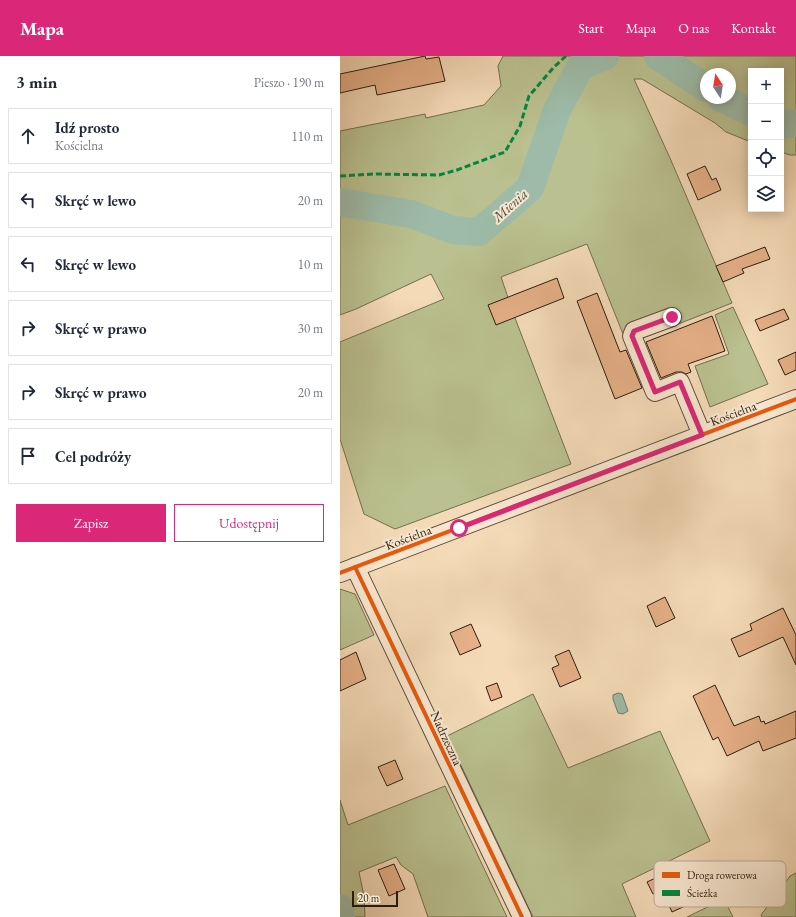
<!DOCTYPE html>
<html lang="pl">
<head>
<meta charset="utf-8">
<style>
  :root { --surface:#fff; --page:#f6f6f7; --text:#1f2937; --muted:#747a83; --line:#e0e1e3; --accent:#db2777 }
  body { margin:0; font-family:"EB Garamond",serif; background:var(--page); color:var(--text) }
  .controls { position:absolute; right:12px; top:12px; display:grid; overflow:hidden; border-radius:0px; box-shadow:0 2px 10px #0003 }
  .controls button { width:36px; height:36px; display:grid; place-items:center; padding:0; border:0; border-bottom:1px solid var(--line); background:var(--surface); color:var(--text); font:20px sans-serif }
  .compass { position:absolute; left:360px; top:12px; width:36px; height:36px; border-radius:50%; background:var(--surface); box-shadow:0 2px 10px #0003; rotate:348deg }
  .scale { position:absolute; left:12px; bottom:10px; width:46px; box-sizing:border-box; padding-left:4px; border:2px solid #2a1e0f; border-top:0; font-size:11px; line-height:14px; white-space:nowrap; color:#2a1e0f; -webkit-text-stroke:3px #f8e7d0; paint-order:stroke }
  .stop { position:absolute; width:12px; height:12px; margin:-9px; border:3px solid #db2777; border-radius:50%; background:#fff }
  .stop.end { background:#db2777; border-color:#fff; box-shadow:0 1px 4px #0008 }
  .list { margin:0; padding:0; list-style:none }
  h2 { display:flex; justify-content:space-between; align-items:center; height:52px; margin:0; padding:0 16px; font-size:17px }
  h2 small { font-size:13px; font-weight:400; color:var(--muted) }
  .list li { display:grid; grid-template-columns:26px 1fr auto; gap:12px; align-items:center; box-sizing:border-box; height:56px; margin:0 8px 8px; padding:0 8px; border:1px solid var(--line); border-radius:0px }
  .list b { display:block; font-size:15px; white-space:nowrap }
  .list p { margin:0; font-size:13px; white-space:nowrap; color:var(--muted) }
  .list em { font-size:13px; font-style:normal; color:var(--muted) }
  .actions { display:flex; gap:8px; padding:12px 16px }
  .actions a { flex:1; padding:9px 0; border:1px solid var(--accent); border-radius:0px; text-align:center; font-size:14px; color:var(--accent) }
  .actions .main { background:var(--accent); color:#fff }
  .icon { flex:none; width:22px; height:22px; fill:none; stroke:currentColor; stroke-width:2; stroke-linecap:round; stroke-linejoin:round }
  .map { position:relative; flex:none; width:456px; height:861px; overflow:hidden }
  header { display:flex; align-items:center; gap:24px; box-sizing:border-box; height:56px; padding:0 20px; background:var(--accent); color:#fff }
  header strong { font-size:19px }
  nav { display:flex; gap:22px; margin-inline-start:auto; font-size:14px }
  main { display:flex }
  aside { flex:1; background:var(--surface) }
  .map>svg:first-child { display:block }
  .green { fill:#bac08f; stroke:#726f4f; fill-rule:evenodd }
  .water { fill:#9dbba8; stroke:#6f7c6b }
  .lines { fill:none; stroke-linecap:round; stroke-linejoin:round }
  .river { stroke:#9dbba8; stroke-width:28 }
  .building { fill:#e6b088; stroke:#2a1e0f }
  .minor-casing { stroke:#5c4d39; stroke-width:20 }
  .minor { stroke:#f8e7d0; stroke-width:18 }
  .quiet { stroke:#00873e; stroke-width:3; stroke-dasharray:6 3; stroke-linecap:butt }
  .cycleway-casing { stroke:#f8e7d0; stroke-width:6 }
  .cycleway { stroke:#e8590c; stroke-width:4 }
  .route { stroke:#db2777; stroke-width:5 }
  .labels { text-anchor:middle; stroke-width:4; stroke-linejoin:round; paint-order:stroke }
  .street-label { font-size:13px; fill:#2a1e0f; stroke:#f8e7d0 }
  .water-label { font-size:14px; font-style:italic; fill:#4c4d3d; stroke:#f8e7d0 }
  .key { fill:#f8e7d0; stroke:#baab96; stroke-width:1 }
  .key-label { font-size:11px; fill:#2a1e0f }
</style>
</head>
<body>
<header>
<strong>Mapa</strong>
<nav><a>Start</a><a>Mapa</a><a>O nas</a><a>Kontakt</a></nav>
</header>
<main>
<aside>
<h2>3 min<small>Pieszo · 190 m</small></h2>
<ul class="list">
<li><svg class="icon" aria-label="ahead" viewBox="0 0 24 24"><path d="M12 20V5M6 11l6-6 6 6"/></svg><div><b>Idź prosto</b><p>Kościelna</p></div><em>110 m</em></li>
<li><svg class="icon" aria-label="left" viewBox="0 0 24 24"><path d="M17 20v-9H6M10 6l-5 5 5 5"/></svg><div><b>Skręć w lewo</b></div><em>20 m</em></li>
<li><svg class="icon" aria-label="left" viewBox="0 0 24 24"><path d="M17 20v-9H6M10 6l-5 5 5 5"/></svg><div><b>Skręć w lewo</b></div><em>10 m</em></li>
<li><svg class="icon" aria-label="right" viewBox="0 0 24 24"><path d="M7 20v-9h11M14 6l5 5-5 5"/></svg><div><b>Skręć w prawo</b></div><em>30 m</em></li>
<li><svg class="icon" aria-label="right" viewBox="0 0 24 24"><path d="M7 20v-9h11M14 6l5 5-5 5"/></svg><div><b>Skręć w prawo</b></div><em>20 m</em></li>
<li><svg class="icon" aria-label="arrive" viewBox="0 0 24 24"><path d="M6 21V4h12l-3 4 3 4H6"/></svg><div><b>Cel podróży</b></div></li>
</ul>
<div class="actions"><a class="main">Zapisz</a><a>Udostępnij</a></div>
</aside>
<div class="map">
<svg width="456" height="861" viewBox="0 0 456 861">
  <rect width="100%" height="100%" fill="#f4dab7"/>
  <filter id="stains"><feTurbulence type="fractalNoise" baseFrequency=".005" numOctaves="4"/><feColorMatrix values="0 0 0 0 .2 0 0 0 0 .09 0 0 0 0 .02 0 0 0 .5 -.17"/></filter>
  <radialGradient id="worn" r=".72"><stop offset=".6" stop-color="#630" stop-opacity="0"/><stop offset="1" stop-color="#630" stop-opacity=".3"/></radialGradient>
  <g class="green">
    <path d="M163,0h293v99h-6l-9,-3v-81h-30v71l-25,-10 -11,-9 -73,-44h-8l36,79 62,145 -105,41 -40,-100 -86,33 14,41 56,146 -176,65 -31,-15 -24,-75v-97l104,-43 -13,-25 -75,35 -16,6v-184l85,-17 1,4 58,-13 17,-19 -3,-20zM366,18h24v24h-24z"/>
    <polygon points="393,251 428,328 370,351 355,310 389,298 375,259"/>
    <polygon points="0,533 15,538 34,579 0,594"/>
    <polygon points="193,638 228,712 320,675 370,785 282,828 296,861 193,861 107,680"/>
    <polygon points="105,730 167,861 88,861 73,818 61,809 56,801 19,816 24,840 25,861 0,861 0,744 8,769"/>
    <polygon points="456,817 456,861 422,861 421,859 450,820"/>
    <polygon points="384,843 393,861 347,861"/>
  </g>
  <polygon class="water" points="278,637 282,638 288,655 283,658 278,657 273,643 273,639"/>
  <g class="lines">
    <g class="river">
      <polyline points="318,0 366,32"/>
      <polyline points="381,42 411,56"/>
      <polyline points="441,69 456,67"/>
      <polyline points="0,146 71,158 113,174 139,176 190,132 217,54 240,11 265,0"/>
      <polyline points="0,852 1,861"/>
    </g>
  </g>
  <g class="building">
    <polygon points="85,0 86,3 99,1 105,25 37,39 35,29 0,37 0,18"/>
    <polygon points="365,110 372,124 376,122 381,134 358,144 347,118"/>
    <polygon points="425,191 430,203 402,213 404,217 383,226 376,210"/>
    <polygon points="217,222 224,242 156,269 148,249"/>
    <polygon points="257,237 280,296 286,294 302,332 275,343 237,245"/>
    <polygon points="444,253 449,263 420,275 415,264"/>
    <polygon points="372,260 385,295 348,308 351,316 346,318 342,316 336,316 321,322 306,286"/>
    <polygon points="456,296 456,314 445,319 438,304"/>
    <polygon points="325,541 335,562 316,571 307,550"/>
    <polygon points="443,552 456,579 456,609 443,581 399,601 391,583 412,574 410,568"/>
    <polygon points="131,568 141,590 120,599 110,577"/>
    <polygon points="229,594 241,622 220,631 212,612 219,609 215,600"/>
    <polygon points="16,596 26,623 0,635 0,604"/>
    <polygon points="157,627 162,641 151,645 146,631"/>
    <polygon points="375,629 394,670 419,660 421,666 424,665 425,668 456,655 456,682 423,695 419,685 387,700 378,681 373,684 353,640"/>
    <polygon points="55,704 63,723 47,730 38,711"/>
    <polygon points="347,807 354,822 346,825 356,845 332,856 325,841 319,844 316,837 313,838 307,826"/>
    <polygon points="54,808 65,833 49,840 38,814"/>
  </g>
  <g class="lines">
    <g class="minor-casing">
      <g id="minor">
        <polyline points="332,261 294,275 292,280 315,336 340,326 362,379"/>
        <polyline points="15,511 182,861"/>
        <polyline points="0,517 456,343"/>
      </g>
    </g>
    <use href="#minor" class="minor"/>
    <polyline class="quiet" points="0,120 34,118 99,119 117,114 165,96 180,70 189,40 214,11 226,0"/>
    <g class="cycleway-casing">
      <g id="cycleway">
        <polyline points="15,511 182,861"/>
        <polyline points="0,517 456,343"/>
      </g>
    </g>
    <use href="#cycleway" class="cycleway"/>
  </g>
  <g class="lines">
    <polyline class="route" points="119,472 362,379 340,326 315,336 292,280 294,275 332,261"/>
  </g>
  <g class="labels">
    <g class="street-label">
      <text transform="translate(393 357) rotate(-21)" y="5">Kościelna</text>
      <text transform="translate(68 481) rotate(-21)" y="5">Kościelna</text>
      <text transform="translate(107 682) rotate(65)" y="5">Nadrzeczna</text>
    </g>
    <g class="water-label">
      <text transform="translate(170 149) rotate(-42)" y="5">Mienia</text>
    </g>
  </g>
  <rect x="314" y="805" width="132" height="46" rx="6" class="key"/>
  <rect x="322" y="816" width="18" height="6" fill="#e8590c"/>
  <rect x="322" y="834" width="18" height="6" fill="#00873e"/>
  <g class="key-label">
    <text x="347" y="823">Droga rowerowa</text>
    <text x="347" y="841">Ścieżka</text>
  </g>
  <rect width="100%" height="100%" filter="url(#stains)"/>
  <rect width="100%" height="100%" fill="url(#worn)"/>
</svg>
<div class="controls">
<button>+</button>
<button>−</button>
<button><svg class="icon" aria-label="locate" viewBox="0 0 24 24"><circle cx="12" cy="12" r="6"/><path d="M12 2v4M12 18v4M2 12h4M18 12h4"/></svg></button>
<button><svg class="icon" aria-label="layers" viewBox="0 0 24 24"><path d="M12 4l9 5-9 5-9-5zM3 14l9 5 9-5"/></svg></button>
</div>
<svg class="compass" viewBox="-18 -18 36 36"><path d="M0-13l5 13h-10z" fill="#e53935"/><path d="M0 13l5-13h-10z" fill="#747a83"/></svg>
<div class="scale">20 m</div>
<div class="stop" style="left:119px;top:472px"></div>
<div class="stop end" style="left:332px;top:261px"></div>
</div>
</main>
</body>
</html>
